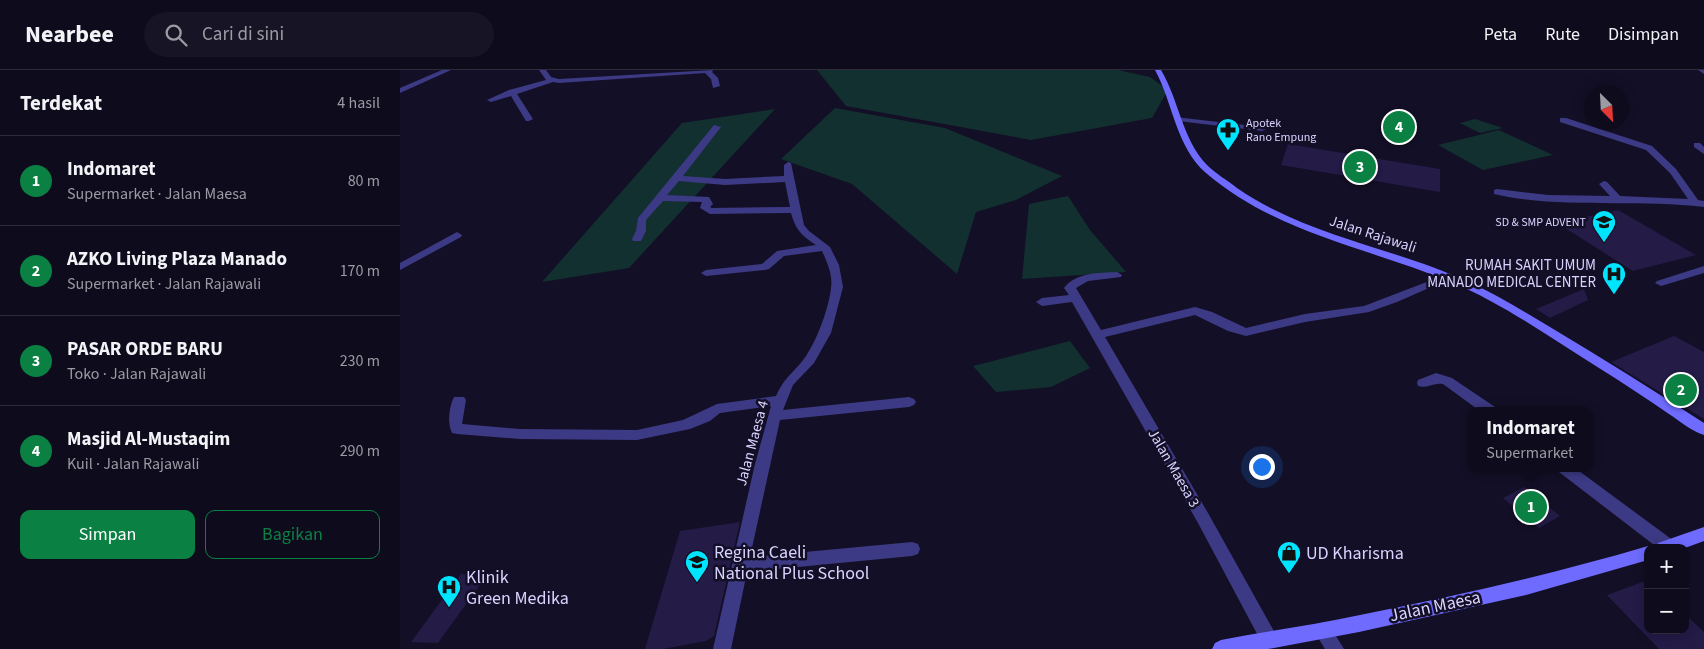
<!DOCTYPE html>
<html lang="id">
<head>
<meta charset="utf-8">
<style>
  :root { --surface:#0e0b1c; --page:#171425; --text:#f1f3f6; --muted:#9b9ba3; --line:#2e2b3b; --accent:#0b8043 }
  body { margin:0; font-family:"Source Sans 3",sans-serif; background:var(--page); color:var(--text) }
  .controls { position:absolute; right:15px; bottom:15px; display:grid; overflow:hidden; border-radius:10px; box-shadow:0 2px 12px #0003 }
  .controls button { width:45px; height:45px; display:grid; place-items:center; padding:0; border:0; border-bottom:1px solid var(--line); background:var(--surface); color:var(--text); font:25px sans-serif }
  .compass { position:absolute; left:1184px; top:15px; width:45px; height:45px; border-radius:50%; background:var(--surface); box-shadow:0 2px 12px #0003; rotate:156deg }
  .you { position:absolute; left:861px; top:396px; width:18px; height:18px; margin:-12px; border:4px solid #fff; border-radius:50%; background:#1a73e8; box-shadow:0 0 0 8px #1a73e833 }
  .badge { display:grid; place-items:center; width:32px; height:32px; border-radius:50%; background:var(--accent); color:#fff; font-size:16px; font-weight:700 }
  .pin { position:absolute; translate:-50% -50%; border:2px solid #fff; box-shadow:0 1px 5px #0006 }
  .popup { position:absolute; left:1068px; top:337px; width:125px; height:65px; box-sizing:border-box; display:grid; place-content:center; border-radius:10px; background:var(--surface); filter:drop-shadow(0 1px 4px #0005); font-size:16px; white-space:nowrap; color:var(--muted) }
  .popup b { font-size:19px; color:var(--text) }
  .popup::after { content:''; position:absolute; left:50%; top:100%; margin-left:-10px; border:10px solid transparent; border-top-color:var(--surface) }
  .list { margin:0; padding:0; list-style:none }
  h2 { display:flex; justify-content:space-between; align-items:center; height:65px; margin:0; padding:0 20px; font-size:21px }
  h2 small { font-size:16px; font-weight:400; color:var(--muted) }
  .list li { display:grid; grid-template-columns:32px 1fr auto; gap:15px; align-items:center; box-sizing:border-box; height:90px; padding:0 20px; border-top:1px solid var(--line) }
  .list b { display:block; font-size:19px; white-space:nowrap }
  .list p { margin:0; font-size:16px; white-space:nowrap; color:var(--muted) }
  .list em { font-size:16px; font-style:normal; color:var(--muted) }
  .actions { display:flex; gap:10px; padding:15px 20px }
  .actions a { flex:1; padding:11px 0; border:1px solid var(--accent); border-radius:10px; text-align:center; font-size:18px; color:var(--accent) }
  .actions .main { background:var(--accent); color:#fff }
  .icon { flex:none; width:28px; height:28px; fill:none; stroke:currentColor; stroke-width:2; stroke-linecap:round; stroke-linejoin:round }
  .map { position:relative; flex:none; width:1304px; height:579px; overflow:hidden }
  header { display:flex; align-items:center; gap:30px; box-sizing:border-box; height:70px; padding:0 25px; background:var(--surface); border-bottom:1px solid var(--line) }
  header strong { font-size:24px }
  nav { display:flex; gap:28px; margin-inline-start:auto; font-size:18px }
  .search { width:350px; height:45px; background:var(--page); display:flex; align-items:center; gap:12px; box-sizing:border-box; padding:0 18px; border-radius:28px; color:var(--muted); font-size:19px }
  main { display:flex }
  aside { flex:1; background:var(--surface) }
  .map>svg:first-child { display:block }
  .green { fill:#12302f }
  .building { fill:#241b47 }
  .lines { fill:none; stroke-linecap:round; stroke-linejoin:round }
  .street { fill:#3d3a85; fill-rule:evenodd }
  .secondary { fill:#6f6bff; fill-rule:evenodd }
  .labels { text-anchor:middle; stroke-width:5; stroke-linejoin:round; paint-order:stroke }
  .far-poi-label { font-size:12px; fill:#d9d4ff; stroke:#130f26; text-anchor:start }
  .street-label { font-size:15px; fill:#d9d4ff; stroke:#130f26 }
  .poi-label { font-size:15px; fill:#d9d4ff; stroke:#130f26; text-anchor:end }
  .near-poi-label { font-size:18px; fill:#d9d4ff; stroke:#130f26; text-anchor:start }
  .near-street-label { font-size:18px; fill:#d9d4ff; stroke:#130f26 }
</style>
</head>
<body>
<header>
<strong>Nearbee</strong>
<div class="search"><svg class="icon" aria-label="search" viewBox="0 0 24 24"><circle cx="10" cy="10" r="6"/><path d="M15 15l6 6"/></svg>Cari di sini</div>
<nav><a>Peta</a><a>Rute</a><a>Disimpan</a></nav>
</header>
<main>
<aside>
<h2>Terdekat<small>4 hasil</small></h2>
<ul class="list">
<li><span class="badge">1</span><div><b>Indomaret</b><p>Supermarket · Jalan Maesa</p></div><em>80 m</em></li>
<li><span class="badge">2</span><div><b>AZKO Living Plaza Manado</b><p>Supermarket · Jalan Rajawali</p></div><em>170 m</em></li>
<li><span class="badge">3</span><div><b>PASAR ORDE BARU</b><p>Toko · Jalan Rajawali</p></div><em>230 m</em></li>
<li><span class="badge">4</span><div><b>Masjid Al-Mustaqim</b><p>Kuil · Jalan Rajawali</p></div><em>290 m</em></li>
</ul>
<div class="actions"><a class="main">Simpan</a><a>Bagikan</a></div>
</aside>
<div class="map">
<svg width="1304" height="579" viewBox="0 0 1304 579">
  <rect width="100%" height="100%" fill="#130f26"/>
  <g class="green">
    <polygon points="417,0 718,0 750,7 768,20 752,48 631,70 446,36"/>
    <polygon points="435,38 545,58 662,106 616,130 576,142 557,204 452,114 381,89"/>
    <polygon points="375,39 229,198 142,212 282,53"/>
    <polygon points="1075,49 1103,58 1080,63 1060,53"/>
    <polygon points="1099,60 1153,85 1083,100 1038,75"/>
    <polygon points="668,126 690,160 726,202 622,209 629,134"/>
    <polygon points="670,271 690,298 651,317 596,322 573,296"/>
  </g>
  <g class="building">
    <polygon points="888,74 1040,99 1040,122 881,95"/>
    <polygon points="1218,140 1296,185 1233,201 1157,153"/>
    <polygon points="1184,219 1188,230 1150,248 1136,239"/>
    <polygon points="1274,266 1304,282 1304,349 1211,292"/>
    <polygon points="1124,417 1160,446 1139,458 1103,428"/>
    <polygon points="340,452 314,566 306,571 263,579 245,579 280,461"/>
    <polygon points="61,504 87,505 38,573 11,572"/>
    <polygon points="1248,510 1248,560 1285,560 1285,544 1304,562 1304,579 1259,579 1207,525"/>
  </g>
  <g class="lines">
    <g class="street">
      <polygon points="42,0 51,0 0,23 0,18"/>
      <polygon points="139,0 146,0 151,7 159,9 313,0 312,2 318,8 320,16 313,18 311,9 305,3 159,13 153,12 117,24 133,49 129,51 126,51 111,26 91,32 87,30 109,20 146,10"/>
      <polygon points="1298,0 1304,0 1304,4"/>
      <polygon points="775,47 862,57 866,59 862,61 778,51 774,49"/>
      <path d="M1160,48h6l86,28 24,23 22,31 6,1v6c-69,-9 -142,3 -210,-13v-4l3,-1 51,6 62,1 -11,-12 5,-3 3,1 13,14 68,3 -18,-26 -24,-23 -86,-28z"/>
      <path d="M314,55l7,2 -38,49 42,3 59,-3v-11l4,-3 3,1 13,62 5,6 21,16 9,18 4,22 -12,46 -17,30 -21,22 -10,25 126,-13 5,2 2,3 -2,3 -5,2 -129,13 -30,137 162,-15 6,2 2,5 -2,5 -6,2 -165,16 -16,77h-18l42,-185 16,-58 -51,7 -10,8 -20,8 -53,11 -117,-1 -63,-5 -5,-1c-5,-10 -3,-26 2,-36h10l2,3 -4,24 58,5 117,1 46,-10 34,-16 59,-8c9,-20 19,-24 30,-40 11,-16 23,-48 25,-68 2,-13 -4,-26 -9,-37l-38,5 -15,13 -4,1 -59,6 -5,-3 5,-3 56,-6 15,-13 39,-6c-14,-9 -21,-16 -25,-32l-81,1 -10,-6 2,-6 -39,-1 -17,19v11l-5,10h-8l-1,-2 4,-8 2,-13zM279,111l46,4 60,-3 5,25 -78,1 -2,-1 3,-3 -4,-7 -42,-2z"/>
      <polygon points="1294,73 1300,73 1304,77 1304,84 1294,77"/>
      <polygon points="57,162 62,165 61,167 0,200 0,193"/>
      <polygon points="1304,196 1304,203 1261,216 1255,213 1257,211"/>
      <path d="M717,202l5,3 -1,2 -33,4 -12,7 25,42 94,-23 17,5 34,16 59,-14 59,-8 81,-31h8l1,2 -57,25 -28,10 -64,10 -59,14 -18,-5 -33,-16 -90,22 103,176 67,120 3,6 -3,6 -6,3 -6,-3 -65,-122 -126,-221 -30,4 -6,-4 6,-4 27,-3 -5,-7c12,-16 35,-15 53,-16z"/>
      <path d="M1036,303l16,5 43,29 2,4h-17l-37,-27c-9,-2 -16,5 -25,2l-1,-3 1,-3z"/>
      <polygon points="1157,398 1175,398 1274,471 1275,478 1258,478 1159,402"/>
      <polygon points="923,552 929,555 944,579 925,579 914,561 917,555"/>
    </g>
    <g class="secondary">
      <path d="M755,0h6c18,30 21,69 46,95 9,9 20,15 30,23 71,49 157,59 234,95 27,12 53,29 79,44 52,31 103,63 154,96v12c-13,-4 -24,-14 -35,-21 -23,-16 -46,-31 -70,-46 -47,-29 -95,-64 -146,-85 -85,-36 -174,-48 -247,-110 -30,-26 -33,-70 -51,-103z"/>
      <polygon points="1304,457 1304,471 1285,478 1256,478 1258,473"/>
      <path d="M1248,476l5,2h-5v12l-122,35 -167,37 -91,17h-56l3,-6 6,-3c46,-9 93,-15 139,-25 97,-19 193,-41 288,-69z"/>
    </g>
  </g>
  <defs>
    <g id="pharmacy-pin" transform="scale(1.25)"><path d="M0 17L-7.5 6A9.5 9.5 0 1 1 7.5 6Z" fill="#00e5ff" stroke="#130f26"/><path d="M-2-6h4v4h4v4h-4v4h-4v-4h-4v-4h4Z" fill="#111"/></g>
    <g id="school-pin" transform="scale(1.25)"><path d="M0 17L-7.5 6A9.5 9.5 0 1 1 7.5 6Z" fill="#00e5ff" stroke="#130f26"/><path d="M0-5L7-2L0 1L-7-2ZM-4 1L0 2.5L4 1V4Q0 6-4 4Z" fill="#111"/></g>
    <g id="hospital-pin" transform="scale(1.25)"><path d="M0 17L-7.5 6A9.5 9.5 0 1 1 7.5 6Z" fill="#00e5ff" stroke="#130f26"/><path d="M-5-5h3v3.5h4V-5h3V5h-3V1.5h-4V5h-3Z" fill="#111"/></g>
    <g id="shop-pin" transform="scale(1.25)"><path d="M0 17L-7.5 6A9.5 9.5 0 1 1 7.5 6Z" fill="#00e5ff" stroke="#130f26"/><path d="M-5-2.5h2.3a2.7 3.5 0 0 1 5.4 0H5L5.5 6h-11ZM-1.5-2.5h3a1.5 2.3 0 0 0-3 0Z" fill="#111"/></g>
  </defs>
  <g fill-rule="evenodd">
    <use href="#pharmacy-pin" x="828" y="60"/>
    <use href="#school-pin" x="1204" y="152"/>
    <use href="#hospital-pin" x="1214" y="204"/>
    <use href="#shop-pin" x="889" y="483"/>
    <use href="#school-pin" x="297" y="492"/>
    <use href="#hospital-pin" x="49" y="517"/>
  </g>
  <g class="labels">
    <g class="far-poi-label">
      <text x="846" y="57">Apotek<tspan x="846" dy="14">Rano Empung</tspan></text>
      <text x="1186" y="156" text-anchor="end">SD &amp; SMP ADVENT</text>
    </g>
    <g class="street-label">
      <text transform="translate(973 164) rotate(18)" y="5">Jalan Rajawali</text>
      <text transform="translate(352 373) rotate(-75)" y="5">Jalan Maesa 4</text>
      <text transform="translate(774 398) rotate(60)" y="5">Jalan Maesa 3</text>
    </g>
    <g class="poi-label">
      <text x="1196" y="200">RUMAH SAKIT UMUM<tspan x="1196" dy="17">MANADO MEDICAL CENTER</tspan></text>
    </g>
    <g class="near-poi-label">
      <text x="314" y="488">Regina Caeli<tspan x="314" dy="21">National Plus School</tspan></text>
      <text x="906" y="489">UD Kharisma</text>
      <text x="66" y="513">Klinik<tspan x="66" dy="21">Green Medika</tspan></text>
    </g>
    <g class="near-street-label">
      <text transform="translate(1035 536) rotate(-12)" y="6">Jalan Maesa</text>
    </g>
  </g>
</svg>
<div class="controls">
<button>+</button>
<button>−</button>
</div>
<svg class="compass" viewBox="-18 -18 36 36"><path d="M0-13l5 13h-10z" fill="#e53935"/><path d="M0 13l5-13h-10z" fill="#9b9ba3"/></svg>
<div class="you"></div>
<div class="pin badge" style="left:1131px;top:437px">1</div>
<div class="popup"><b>Indomaret</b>Supermarket</div>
<div class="pin badge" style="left:1281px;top:320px">2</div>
<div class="pin badge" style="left:960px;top:97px">3</div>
<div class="pin badge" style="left:999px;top:57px">4</div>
</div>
</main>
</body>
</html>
